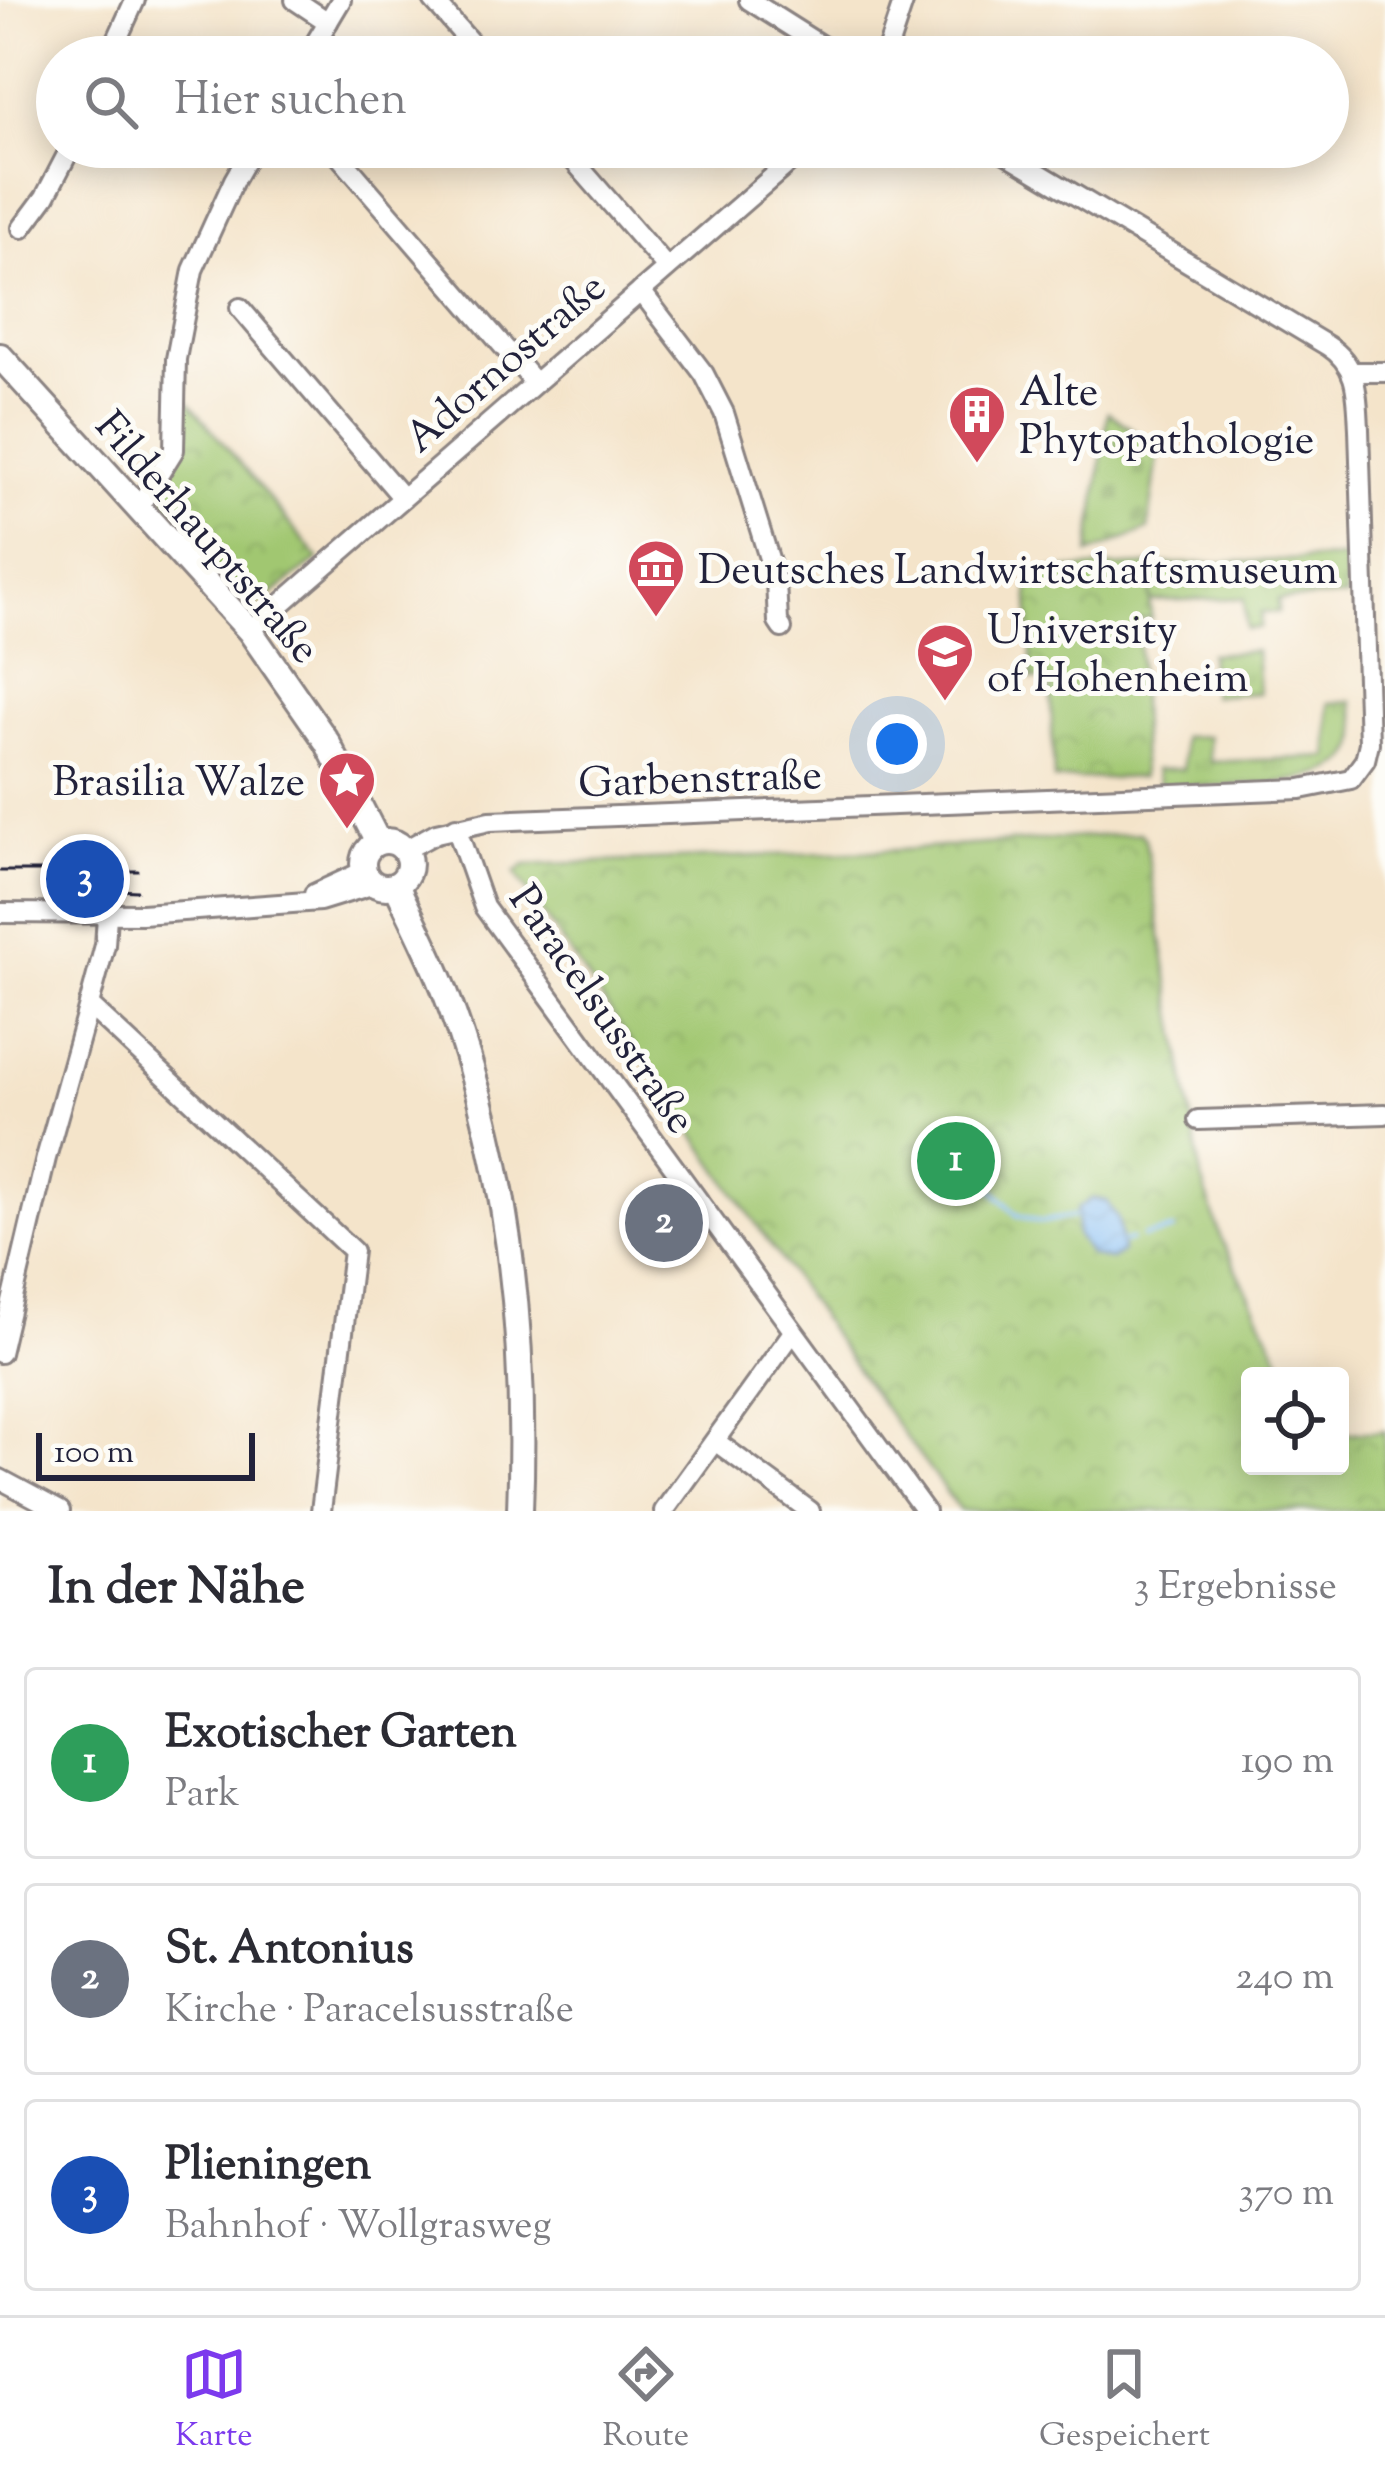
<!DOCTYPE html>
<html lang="de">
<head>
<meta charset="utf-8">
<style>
  :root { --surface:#fff; --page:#f2f2f3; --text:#2b2b33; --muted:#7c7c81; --line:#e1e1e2; --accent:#7c3aed }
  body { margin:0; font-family:"Sorts Mill Goudy",serif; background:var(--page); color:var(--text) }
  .controls { position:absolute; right:36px; bottom:36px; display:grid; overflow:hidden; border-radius:12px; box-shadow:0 6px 30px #0003 }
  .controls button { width:108px; height:108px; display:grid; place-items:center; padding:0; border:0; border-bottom:3px solid var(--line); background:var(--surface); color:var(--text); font:60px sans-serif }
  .scale { position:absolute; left:36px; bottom:30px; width:219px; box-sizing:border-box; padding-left:12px; border:6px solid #22223b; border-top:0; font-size:33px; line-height:42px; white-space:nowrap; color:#22223b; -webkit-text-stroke:9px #fdfcf7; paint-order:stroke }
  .you { position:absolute; left:897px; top:744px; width:42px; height:42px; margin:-30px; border:9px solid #fff; border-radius:50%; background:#1a73e8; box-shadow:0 0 0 18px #1a73e833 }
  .badge { display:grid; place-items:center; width:78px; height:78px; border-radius:50%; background:var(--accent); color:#fff; font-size:39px; font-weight:700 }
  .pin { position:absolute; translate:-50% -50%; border:6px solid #fff; box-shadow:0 3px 12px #0006 }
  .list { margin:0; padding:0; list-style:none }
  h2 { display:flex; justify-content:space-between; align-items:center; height:156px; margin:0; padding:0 48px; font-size:51px }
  h2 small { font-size:39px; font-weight:400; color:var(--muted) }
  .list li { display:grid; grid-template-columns:78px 1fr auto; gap:36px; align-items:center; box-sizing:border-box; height:192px; margin:0 24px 24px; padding:0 24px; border:3px solid var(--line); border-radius:12px }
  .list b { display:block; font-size:45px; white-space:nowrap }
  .list p { margin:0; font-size:39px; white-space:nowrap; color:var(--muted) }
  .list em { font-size:39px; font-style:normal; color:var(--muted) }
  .icon { flex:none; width:66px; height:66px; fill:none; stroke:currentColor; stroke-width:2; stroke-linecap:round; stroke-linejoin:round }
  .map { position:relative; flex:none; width:1385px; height:1511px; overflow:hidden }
  .search { position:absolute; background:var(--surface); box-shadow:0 6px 30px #0003; left:36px; right:36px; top:36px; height:132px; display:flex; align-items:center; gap:30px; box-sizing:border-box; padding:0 42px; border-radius:66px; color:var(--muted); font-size:45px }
  .sheet { height:804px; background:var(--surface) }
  nav { display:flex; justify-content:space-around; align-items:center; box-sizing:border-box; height:168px; border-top:3px solid var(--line); background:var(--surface); font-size:33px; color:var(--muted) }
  nav a { display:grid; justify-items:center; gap:6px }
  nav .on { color:var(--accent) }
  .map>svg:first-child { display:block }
  .grass { fill:url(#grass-tufts); stroke:#627456; stroke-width:3 }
  .cemetery { fill:url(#cemetery-stones); stroke:#627456; stroke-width:3 }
  .park { fill:url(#park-crowns); stroke:#627456; stroke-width:3 }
  .water { fill:url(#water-waves); stroke:#537098; stroke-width:3 }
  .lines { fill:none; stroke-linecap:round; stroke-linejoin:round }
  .stream { stroke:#84bdf5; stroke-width:4.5 }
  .minor-casing { stroke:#8b8382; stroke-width:24 }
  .major-casing { stroke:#8b8382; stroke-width:30 }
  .minor { stroke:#fff; stroke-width:18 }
  .major { stroke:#fff; stroke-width:24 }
  .tram { stroke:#22223b; stroke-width:3 }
  .labels { text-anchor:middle; stroke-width:10; stroke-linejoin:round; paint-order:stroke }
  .street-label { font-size:42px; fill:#22223b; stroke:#fdfcf7 }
  .poi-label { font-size:42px; fill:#22223b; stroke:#fdfcf7; text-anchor:start }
</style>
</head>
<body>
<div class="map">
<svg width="1385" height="1511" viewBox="0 0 1385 1511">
  <defs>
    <pattern id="grass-tufts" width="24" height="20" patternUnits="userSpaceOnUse" patternTransform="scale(3)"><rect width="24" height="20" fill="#a1c771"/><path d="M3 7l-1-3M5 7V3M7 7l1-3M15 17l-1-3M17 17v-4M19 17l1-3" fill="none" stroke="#8aab63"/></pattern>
    <pattern id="cemetery-stones" width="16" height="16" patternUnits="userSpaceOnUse" patternTransform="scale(3)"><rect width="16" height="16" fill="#a1c771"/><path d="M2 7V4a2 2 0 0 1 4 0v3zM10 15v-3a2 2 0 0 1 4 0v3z" fill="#8aab63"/></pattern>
    <pattern id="park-crowns" width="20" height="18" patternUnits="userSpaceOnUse" patternTransform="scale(3)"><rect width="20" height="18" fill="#a1c771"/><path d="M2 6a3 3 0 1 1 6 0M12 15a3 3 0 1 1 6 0" fill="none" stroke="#8aab63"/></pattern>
    <pattern id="water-waves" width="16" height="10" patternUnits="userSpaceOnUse" patternTransform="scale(3)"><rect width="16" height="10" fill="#84bdf5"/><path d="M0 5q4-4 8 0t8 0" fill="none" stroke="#72a2d3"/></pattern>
  </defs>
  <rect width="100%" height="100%" fill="#fdfcf7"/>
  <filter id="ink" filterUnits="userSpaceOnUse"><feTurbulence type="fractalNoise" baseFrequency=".00833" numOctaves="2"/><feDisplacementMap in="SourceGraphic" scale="24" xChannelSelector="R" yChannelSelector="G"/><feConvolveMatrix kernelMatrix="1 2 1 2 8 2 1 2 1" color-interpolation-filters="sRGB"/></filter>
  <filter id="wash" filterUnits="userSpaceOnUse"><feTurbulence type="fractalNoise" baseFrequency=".004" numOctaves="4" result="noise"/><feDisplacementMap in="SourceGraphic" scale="48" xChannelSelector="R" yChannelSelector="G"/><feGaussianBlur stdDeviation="2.7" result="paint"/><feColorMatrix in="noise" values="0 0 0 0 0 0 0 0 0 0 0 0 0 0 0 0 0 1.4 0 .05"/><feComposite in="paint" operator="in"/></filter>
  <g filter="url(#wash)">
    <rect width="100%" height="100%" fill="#f4e4ca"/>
    <g class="grass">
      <polygon points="1345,558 1346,597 1278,600 1278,612 1261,613 1260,628 1246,629 1244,598 1150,601 1149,565"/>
      <polygon points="1256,651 1259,693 1212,696 1209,654"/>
      <path d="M1352,701c2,13 9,33 4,46 -16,47 -153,37 -196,39l-5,-16 28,-1 -1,-32 26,-1 2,26 119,-5v-54z"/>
    </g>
    <polygon class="cemetery" points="1108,412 1159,449 1148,530 1089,554"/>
    <g class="park">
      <polygon points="185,397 319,559 255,607 162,513"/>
      <polygon points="1149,565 1151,619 1138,620 1142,777 1054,780 1050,679 1032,679 1028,571"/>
      <polygon points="1140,833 1145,839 1202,1179 1220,1236 1289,1376 1250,1376 1250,1466 1340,1466 1340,1434 1385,1431 1385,1511 960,1511 862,1378 515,873 525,865 901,850"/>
    </g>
    <polygon class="water" points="1092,1199 1106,1201 1118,1220 1122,1252 1110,1260 1090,1255 1077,1235 1077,1209"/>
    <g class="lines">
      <g class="stream">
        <polyline points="941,1147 970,1165 1017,1215 1040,1222 1075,1216"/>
        <polyline points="1143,1237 1173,1230"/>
        <polyline points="1123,1242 1131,1240"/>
      </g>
    </g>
  </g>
  <g filter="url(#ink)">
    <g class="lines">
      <g class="minor-casing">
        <g id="minor">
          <polyline points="295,0 328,22"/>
          <polyline points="433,0 483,57"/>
          <polyline points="749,0 839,57"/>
          <polyline points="109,57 135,0"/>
          <polyline points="307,57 341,0"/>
          <polyline points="885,57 904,0"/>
          <polyline points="562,147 667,268"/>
          <polyline points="334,150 534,382"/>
          <polyline points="22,228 45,197 71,147"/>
          <polyline points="641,291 704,374 724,413 776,581 778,622 782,628"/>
          <polyline points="240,308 402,497"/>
          <polyline points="1353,372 1385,372"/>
          <polyline points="138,508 174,450 176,359 193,270 234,180 253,147"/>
          <polyline points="250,631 807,147"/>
          <polyline points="456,827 484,907 925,1511"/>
          <path d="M405,850l31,-17 54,-12 811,-32 50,-10 14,-19 4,-17 -10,-314c-2,-34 0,-63 -31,-83l-333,-199"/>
          <polyline points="314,894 364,871"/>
          <polyline points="0,913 142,914 320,901 375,884"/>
          <polyline points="107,916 105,945 89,1005 353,1251 321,1511"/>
          <polyline points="1198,1120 1385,1114"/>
          <polyline points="0,1353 46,1158 89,1005"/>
          <polyline points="715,1441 810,1511"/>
          <polyline points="0,1479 60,1511"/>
          <polyline points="664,1511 793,1332"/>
        </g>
      </g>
      <g class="major-casing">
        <g id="major">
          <polyline points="0,356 250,631 327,742 378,842"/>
          <circle cx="386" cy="864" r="23"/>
          <path d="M396,885c17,36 36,72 50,109 63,165 81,342 74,517"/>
        </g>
      </g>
      <use href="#minor" class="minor"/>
      <use href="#major" class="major"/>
      <g class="tram">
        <polyline points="0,871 138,871"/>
        <polyline points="60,887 137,891"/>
      </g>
    </g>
  </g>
  <defs>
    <g id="building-pin" transform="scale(3)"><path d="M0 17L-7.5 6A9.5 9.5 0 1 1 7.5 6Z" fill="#d1495b" stroke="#fdfcf7"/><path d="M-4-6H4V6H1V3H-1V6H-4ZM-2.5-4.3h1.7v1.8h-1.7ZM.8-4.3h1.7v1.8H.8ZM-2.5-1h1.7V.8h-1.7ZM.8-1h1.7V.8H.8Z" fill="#fff"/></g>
    <g id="museum-pin" transform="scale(3)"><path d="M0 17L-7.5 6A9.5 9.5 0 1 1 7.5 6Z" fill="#d1495b" stroke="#fdfcf7"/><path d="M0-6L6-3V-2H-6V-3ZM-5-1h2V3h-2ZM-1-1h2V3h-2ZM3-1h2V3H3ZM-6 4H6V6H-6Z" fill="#fff"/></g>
    <g id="university-pin" transform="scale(3)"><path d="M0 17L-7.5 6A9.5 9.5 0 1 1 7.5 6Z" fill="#d1495b" stroke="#fdfcf7"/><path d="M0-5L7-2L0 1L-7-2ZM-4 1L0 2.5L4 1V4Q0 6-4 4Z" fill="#fff"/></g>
    <g id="sight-pin" transform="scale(3)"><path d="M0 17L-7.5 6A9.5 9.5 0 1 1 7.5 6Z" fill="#d1495b" stroke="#fdfcf7"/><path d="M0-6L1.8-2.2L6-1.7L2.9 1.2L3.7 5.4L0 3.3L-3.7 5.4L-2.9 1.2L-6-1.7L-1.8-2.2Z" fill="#fff"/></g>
  </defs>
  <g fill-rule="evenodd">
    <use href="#building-pin" x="977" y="414"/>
    <use href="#museum-pin" x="656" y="568"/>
    <use href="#university-pin" x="945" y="652"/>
    <use href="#sight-pin" x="347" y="780"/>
  </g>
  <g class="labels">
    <g class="street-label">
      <text transform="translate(504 361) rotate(-41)" y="15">Adornostraße</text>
      <text transform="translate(209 536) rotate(49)" y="15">Filderhauptstraße</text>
      <text transform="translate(700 777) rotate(-2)" y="15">Garbenstraße</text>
      <text transform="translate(604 1008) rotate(55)" y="15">Paracelsusstraße</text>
    </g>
    <g class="poi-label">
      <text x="1019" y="405">Alte<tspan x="1019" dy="48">Phytopathologie</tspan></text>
      <text x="698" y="583">Deutsches Landwirtschaftsmuseum</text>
      <text x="987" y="643">University<tspan x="987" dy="48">of Hohenheim</tspan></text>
      <text x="305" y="795" text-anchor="end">Brasilia Walze</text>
    </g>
  </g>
</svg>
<div class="controls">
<button><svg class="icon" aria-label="locate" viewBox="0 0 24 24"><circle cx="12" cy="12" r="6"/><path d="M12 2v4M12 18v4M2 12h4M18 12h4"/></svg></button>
</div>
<div class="scale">100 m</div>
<div class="you"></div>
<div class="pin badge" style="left:956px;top:1161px;background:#2e9e5b">1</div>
<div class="pin badge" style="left:664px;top:1223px;background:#6b7280">2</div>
<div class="pin badge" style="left:85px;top:879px;background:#1a4fb4">3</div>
<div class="search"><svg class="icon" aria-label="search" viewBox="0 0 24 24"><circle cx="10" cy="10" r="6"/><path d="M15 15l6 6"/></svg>Hier suchen</div>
</div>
<section class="sheet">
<h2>In der Nähe<small>3 Ergebnisse</small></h2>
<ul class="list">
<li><span class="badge" style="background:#2e9e5b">1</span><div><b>Exotischer Garten</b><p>Park</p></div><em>190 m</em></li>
<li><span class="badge" style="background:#6b7280">2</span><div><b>St. Antonius</b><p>Kirche · Paracelsusstraße</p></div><em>240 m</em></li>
<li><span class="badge" style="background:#1a4fb4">3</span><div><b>Plieningen</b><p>Bahnhof · Wollgrasweg</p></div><em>370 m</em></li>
</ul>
</section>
<nav>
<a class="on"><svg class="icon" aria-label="map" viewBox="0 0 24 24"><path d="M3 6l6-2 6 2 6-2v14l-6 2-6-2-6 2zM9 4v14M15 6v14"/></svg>Karte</a>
<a><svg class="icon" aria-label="directions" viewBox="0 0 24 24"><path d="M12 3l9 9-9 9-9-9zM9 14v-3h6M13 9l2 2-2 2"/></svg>Route</a>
<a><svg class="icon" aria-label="saved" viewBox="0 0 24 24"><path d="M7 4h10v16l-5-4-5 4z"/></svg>Gespeichert</a>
</nav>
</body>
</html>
